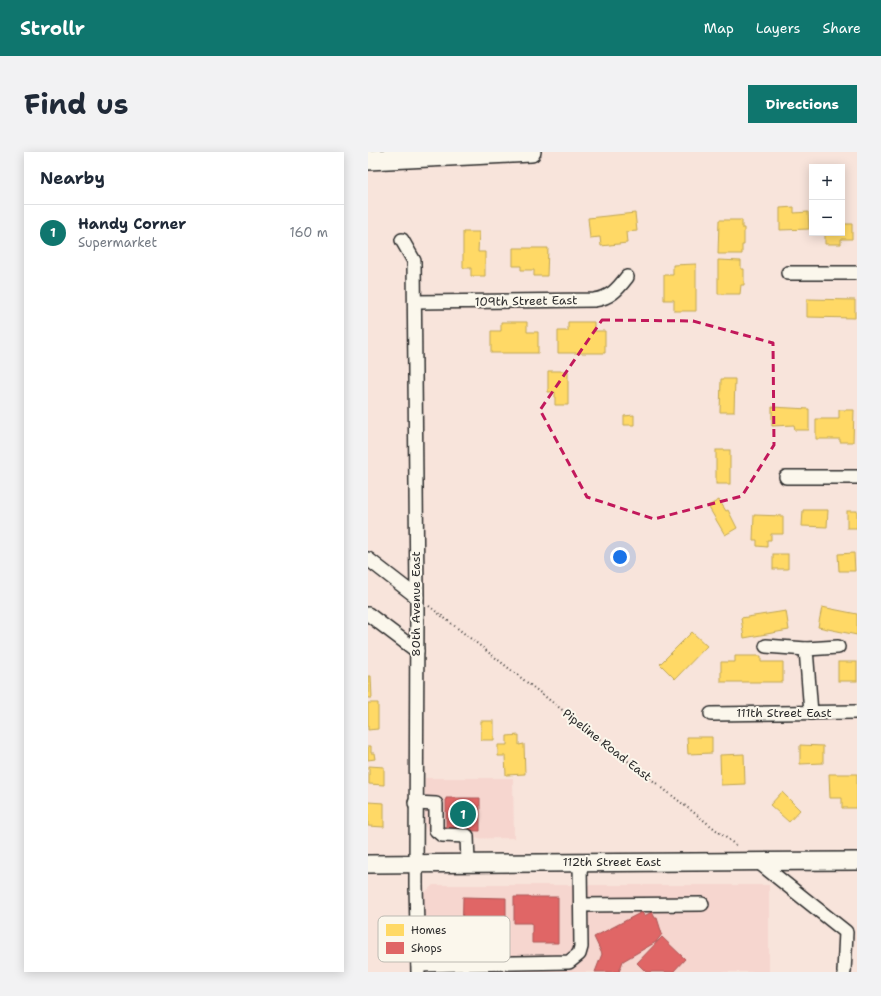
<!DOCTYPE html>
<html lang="en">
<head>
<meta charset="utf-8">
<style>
  :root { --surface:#fff; --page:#f2f2f3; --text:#1f2937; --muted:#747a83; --line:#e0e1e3; --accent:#0f766e }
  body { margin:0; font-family:"Shantell Sans",sans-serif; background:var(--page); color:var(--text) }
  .controls { position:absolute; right:12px; top:12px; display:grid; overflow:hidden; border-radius:0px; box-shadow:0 2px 10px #0003 }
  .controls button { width:36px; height:36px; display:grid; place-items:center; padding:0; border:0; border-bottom:1px solid var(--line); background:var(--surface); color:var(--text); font:20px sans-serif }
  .you { position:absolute; left:252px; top:405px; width:14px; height:14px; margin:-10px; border:3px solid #fff; border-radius:50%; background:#1a73e8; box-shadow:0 0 0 6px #1a73e833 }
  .badge { display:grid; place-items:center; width:26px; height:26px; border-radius:50%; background:var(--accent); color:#fff; font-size:13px; font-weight:700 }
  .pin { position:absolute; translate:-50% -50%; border:2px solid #fff; box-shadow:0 1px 4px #0006 }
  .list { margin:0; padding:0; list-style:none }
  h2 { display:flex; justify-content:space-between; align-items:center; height:52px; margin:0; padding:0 16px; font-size:17px }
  h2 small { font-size:13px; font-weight:400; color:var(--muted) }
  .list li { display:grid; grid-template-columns:26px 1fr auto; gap:12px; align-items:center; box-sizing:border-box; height:56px; padding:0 16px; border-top:1px solid var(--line) }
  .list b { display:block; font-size:15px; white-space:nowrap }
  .list p { margin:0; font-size:13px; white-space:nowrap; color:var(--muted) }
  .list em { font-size:13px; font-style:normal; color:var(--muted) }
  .map { position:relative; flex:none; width:489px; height:820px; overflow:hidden; border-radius:0px }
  header { display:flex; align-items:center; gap:24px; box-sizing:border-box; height:56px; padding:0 20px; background:var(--accent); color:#fff }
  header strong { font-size:19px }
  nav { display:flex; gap:22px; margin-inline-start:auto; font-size:14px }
  .intro { display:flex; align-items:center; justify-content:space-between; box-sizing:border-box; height:96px; padding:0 24px }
  h1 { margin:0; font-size:28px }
  .button { padding:10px 18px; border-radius:0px; background:var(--accent); color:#fff; font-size:14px; font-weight:700 }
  main { display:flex; gap:24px; padding:0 24px }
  aside { flex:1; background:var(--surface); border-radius:0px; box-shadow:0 2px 10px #0003 }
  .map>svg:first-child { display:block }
  .built { fill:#f6d6cf }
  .homes { fill:#ffd966; stroke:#bfa554 }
  .shops { fill:#e06666; stroke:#aa5454 }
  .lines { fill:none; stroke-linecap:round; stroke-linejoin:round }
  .minor-casing { stroke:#2b2b2b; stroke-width:16 }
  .major-casing { stroke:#2b2b2b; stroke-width:20 }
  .highway-casing { stroke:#2b2b2b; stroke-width:22 }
  .path { stroke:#2b2b2b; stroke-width:2; stroke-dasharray:1 3; stroke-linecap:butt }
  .minor { stroke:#fbf7ec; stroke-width:13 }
  .major { stroke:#fbf7ec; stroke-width:17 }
  .highway { stroke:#fbf7ec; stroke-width:19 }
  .marked { fill:none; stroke:#c2185b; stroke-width:3; stroke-dasharray:8 5; stroke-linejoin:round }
  .labels { text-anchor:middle; stroke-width:4; stroke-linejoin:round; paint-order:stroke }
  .street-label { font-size:12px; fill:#2b2b2b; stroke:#fbf7ec }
  .key { fill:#fbf7ec; stroke:#bdbab2; stroke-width:1 }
  .key-label { font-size:11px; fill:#2b2b2b }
</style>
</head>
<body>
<header>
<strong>Strollr</strong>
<nav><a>Map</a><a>Layers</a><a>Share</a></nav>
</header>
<div class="intro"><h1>Find us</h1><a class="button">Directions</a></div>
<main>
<aside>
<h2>Nearby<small></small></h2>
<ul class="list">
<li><span class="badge">1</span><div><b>Handy Corner</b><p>Supermarket</p></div><em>160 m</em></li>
</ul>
</aside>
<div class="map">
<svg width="489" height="820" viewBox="0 0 489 820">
  <rect width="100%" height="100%" fill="#f8e4db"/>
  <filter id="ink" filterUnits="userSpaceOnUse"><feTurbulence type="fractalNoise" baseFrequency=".025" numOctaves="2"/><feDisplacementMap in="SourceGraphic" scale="8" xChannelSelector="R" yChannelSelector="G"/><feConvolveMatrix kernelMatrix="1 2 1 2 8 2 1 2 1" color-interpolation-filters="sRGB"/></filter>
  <g filter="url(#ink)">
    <g class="built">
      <polygon points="57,626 145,626 146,686 74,687 61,682 57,674"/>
      <polygon points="65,733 401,733 401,820 56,820 55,742"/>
    </g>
    <g class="homes">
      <polygon points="426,55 426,61 440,60 441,77 412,78 412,56"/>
      <polygon points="267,61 269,79 258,80 259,91 233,94 232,85 222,86 220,66"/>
      <polygon points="351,68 374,68 374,76 376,76 376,93 374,93 374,102 350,102"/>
      <polygon points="474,72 484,72 484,87 473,87 473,92 457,92 457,81 474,81"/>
      <polygon points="95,80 111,80 110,100 117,100 117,124 103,124 103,116 95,116"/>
      <polygon points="145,96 180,96 179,124 166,124 166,118 153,118 153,114 145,114"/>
      <polygon points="350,108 373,109 373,117 376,117 376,133 373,133 372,142 350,142"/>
      <polygon points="328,112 328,159 306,159 306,148 296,148 296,123 305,123 305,113"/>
      <polygon points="439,147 487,148 487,166 439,165"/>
      <polygon points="133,170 159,170 159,180 170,180 170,201 123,201 123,179 133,179"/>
      <polygon points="200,170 226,170 226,179 237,179 237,201 190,201 190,179 200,179"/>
      <polygon points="180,219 200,219 200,253 187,253 187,240 180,240"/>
      <polygon points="353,227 367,227 366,260 352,260"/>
      <polygon points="404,255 441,257 441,278 427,278 426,273 404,274"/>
      <polygon points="471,258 486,258 485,290 472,290 472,287 448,287 448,267 471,267"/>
      <polygon points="266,263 266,273 256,273 256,264"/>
      <rect x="348" y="298" width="14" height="34"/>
      <polygon points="351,348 358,359 360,358 369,376 357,383 340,354"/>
      <polygon points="435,358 460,358 459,375 434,374"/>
      <rect x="479" y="359" width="10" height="17"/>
      <polygon points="386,363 415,364 415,382 403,382 403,388 399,388 399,395 389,394 389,388 385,388"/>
      <polygon points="486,401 487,419 471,419 470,402"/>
      <rect x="405" y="402" width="15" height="15"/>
      <polygon points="454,455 489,462 489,483 450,475"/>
      <polygon points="418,459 421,478 376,486 373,466"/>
      <polygon points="324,480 339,494 307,527 292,512"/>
      <polygon points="367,504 393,504 393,510 415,510 415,530 353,530 353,510 367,510"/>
      <rect x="470" y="510" width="19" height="19"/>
      <polygon points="0,524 3,524 4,546 0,546"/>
      <polygon points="0,551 10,551 10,577 0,578"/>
      <rect x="113" y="569" width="13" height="19"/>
      <polygon points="151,583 151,593 156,592 157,622 138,623 137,604 130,604 130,593 139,593 139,584"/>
      <polygon points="319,585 344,585 344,601 320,602"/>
      <polygon points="432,593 455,594 455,611 432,612"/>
      <polygon points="0,594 3,594 3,601 6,601 7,607 0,608"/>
      <polygon points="376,602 377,632 353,633 352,603"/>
      <polygon points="1,614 16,615 16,633 1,632"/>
      <polygon points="461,622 489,622 489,656 474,656 474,646 462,646"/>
      <polygon points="414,640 432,658 421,670 402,653"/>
      <polygon points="0,650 16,651 16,675 0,674"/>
    </g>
    <g class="shops">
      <polygon points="78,646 112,646 112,679 78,678"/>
      <polygon points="95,745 138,746 138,772 121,772 121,792 94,791"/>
      <polygon points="146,745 190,745 190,791 164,791 164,771 146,771"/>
      <polygon points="274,760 276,764 284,760 287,766 289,766 294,782 288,790 255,809 251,820 227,820 234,802 226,785"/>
      <polygon points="294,785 317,807 305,820 278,820 269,811"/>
    </g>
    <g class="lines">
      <g class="minor-casing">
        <g id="minor">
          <polyline points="34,88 46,109 49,445 48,733 50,820"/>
          <polyline points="420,121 489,121"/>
          <path d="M47,150l179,-2c16,-2 23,-10 33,-23"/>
          <polyline points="418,325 489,325"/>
          <polyline points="0,407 49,445"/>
          <polyline points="0,462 49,499"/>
          <polyline points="398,494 438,497"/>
          <polyline points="443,561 438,497 470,495"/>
          <polyline points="343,562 489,560"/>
          <polyline points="47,651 68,652 68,678 74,683 99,684 100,711"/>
          <polyline points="389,709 478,780 476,820"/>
          <polyline points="213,753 334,752"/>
          <polyline points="50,813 201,810 211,802 213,795 212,711"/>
        </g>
      </g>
      <g class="major-casing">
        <polyline id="major" points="0,712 489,709"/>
      </g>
      <g class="highway-casing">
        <polyline id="highway" points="0,8 163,0"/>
      </g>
      <polyline class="path" points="61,454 370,695"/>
      <use href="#minor" class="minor"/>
      <use href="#major" class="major"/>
      <use href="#highway" class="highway"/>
    </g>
  </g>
  <path class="marked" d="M234,168l91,1 80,22 1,102 -32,51 -88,23 -67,-22 -47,-87z"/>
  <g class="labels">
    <g class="street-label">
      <text transform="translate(158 149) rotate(-1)" y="4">109th Street East</text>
      <text transform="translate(48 452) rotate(-90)" y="4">80th Avenue East</text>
      <text x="416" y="565">111th Street East</text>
      <text transform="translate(239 593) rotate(38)" y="4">Pipeline Road East</text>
      <text x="244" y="714">112th Street East</text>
    </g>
  </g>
  <rect x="10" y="764" width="132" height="46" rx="6" class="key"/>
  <rect x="18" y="772" width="18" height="12" fill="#ffd966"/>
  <rect x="18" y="790" width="18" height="12" fill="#e06666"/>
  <g class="key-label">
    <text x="43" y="782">Homes</text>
    <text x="43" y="800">Shops</text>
  </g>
</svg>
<div class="controls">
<button>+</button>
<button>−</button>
</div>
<div class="you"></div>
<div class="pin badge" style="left:95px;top:662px">1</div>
</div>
</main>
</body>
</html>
